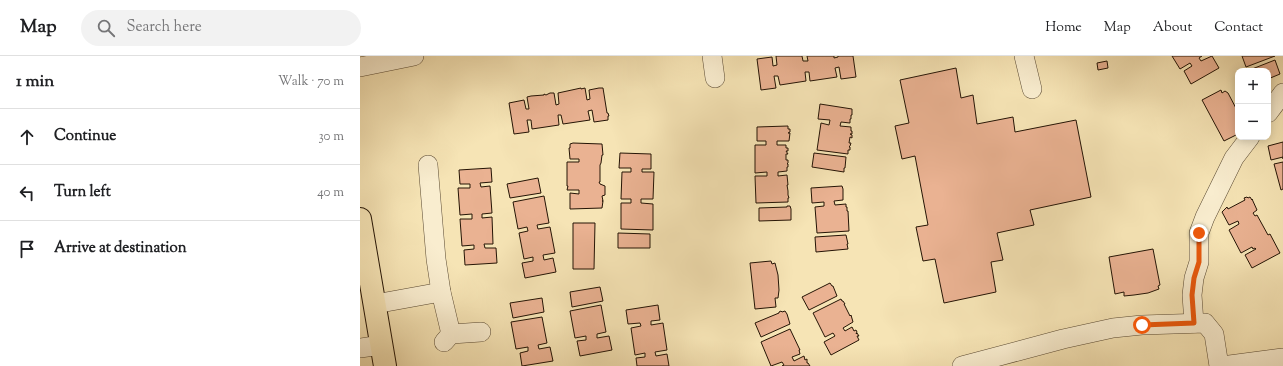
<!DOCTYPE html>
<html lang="en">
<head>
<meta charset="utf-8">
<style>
  :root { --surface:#fff; --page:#f2f2f2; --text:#202124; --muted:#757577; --line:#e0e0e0 }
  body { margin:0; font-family:"Sorts Mill Goudy",serif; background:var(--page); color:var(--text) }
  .controls { position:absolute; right:12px; top:12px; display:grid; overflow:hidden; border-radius:8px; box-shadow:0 2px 10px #0003 }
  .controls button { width:36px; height:36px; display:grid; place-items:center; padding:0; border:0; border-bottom:1px solid var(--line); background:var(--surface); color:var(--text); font:20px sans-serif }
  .stop { position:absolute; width:12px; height:12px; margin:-9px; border:3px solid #ea580c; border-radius:50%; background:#fff }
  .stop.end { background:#ea580c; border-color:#fff; box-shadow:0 1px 4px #0008 }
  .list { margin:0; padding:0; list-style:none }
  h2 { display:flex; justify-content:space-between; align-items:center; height:52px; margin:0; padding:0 16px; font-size:17px }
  h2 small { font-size:13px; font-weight:400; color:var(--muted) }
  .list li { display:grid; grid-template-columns:26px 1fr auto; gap:12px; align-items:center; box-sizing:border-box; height:56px; padding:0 16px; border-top:1px solid var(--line) }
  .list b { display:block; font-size:15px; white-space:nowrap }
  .list em { font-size:13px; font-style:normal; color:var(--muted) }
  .icon { flex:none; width:22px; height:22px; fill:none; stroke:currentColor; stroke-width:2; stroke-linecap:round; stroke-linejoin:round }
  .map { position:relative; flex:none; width:923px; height:310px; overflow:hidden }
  header { display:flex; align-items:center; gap:24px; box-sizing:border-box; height:56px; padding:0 20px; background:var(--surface); border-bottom:1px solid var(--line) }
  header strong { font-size:19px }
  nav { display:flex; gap:22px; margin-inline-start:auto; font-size:14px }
  .search { width:280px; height:36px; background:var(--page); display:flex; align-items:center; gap:10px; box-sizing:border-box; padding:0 14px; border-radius:22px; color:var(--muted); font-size:15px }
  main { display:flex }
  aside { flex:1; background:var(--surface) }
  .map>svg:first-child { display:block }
  .building { fill:#eab292; stroke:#241405 }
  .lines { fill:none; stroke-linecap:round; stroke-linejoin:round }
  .minor-casing { stroke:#584831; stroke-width:20 }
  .major-casing { stroke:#241405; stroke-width:24 }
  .minor { stroke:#f9edcf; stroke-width:19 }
  .major { stroke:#f6e4b5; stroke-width:22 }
  .route { stroke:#ea580c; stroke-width:5 }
</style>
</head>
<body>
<header>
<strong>Map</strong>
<div class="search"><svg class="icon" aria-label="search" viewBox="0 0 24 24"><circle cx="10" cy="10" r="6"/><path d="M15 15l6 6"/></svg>Search here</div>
<nav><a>Home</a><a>Map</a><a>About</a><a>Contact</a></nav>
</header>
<main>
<aside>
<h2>1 min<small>Walk · 70 m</small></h2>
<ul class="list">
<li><svg class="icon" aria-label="ahead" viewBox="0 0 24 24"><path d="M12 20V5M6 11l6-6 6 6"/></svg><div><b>Continue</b></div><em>30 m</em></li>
<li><svg class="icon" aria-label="left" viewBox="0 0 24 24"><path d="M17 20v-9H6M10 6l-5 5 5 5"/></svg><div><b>Turn left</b></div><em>40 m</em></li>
<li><svg class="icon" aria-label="arrive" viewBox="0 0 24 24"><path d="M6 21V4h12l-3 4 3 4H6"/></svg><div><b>Arrive at destination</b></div></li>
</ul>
</aside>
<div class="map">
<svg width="923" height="310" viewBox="0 0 923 310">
  <rect width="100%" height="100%" fill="#f6e4b5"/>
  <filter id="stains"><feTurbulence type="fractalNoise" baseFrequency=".005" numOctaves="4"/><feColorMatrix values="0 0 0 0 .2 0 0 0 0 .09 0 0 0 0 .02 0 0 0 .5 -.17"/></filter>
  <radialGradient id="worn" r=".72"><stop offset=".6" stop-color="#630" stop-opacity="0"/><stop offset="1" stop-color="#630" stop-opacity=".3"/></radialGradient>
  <g class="building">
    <polygon points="416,0 442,0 443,5 448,5 447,0 474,0 474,2 478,1 478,0 493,0 496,21 481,23 479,11 475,12 477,21 450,25 449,16 445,16 446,25 420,29 418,20 414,20 416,32 401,34 397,3 412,1 413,10 417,9"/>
    <polygon points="812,0 842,0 839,2 841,5 852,0 859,12 831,28 824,15 832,10 830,7 820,13"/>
    <polygon points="882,0 915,0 886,11"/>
    <polygon points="915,4 920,18 908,23 908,15 887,15"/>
    <polygon points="747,5 748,12 738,14 737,7"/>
    <polygon points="596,12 601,42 613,39 617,68 653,61 655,76 716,64 731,141 670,154 674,169 637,177 643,204 631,206 636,236 584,247 575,203 563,205 556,171 568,169 555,100 542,103 535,70 549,67 540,24"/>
    <polygon points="221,32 221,33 225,32 227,44 230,43 229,34 239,32 243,32 247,57 248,57 249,60 248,60 248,64 234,66 232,54 228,55 230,64 203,68 201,59 198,59 199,69 172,73 171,64 167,64 169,76 154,78 149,47 164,44 166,53 169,53 167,41 171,40 184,39 184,38 186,39 190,37 194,37 196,49 199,48 198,37"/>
    <polygon points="861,34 862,37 865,35 868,37 878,56 878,78 864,85 842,44"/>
    <polygon points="460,48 492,53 492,59 491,59 491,63 490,63 490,67 481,66 480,70 491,71 491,75 492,75 492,78 490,78 492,79 492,82 490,81 489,87 491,87 490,90 489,91 490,91 490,94 488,94 488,98 457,94 461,67 469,69 470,64 458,63"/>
    <polygon points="428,70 428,73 430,73 430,76 428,77 430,77 429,85 417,85 417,89 426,89 426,92 428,92 428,95 426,95 428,98 426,98 426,104 428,104 428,107 427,108 428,108 428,111 427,111 427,115 418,116 418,120 427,119 428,129 427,129 428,135 428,139 429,142 428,142 428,146 396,147 395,120 407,120 407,116 395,117 395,89 406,89 406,85 397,85 397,71"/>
    <polygon points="923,86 923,103 923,101 911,104 908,90"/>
    <polygon points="213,87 242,88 243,99 242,99 241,107 240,109 240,126 239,126 240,128 245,130 245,139 242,140 243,145 242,145 243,145 242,152 210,153 210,137 219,138 219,134 207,134 208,130 207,130 207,106 219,106 219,103 210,103 209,92 210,92 210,88"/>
    <polygon points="260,97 291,98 291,113 282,113 282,116 294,116 293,143 281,143 281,147 293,148 293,174 261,173 261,147 271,147 271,143 261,143 262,116 271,116 271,112 259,112"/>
    <polygon points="454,97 486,101 485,112 484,112 484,116 452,111"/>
    <polygon points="923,106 923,133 921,134 914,108"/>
    <polygon points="131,112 132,126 120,127 121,131 130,130 132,157 122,158 122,162 132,161 133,188 124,188 125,192 136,192 137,207 105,209 104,194 114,193 114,189 102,190 100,163 112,163 112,158 100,159 98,132 110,132 110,128 100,128 99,114"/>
    <polygon points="178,122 181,137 150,142 147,128"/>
    <polygon points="482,130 483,133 483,144 474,145 475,149 486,148 486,151 487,151 487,155 488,155 489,175 457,177 455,151 464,150 464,146 452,147 451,132"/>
    <polygon points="184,140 189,167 177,169 178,173 190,171 195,197 183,199 184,204 193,202 196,216 165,222 162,207 173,205 173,201 164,203 159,177 168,175 167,171 158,173 153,146"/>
    <polygon points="887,141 888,142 890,141 892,144 892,143 897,154 893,157 895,160 897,159 908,179 910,178 920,197 892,212 885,199 896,193 895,192 893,193 892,191 881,197 869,174 879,168 878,165 869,169 862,156 867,151 868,153 885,144 884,142"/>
    <polygon points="427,150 430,150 431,153 431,164 399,165 399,152 427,151"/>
    <polygon points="213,167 235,167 234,213 213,213"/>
    <polygon points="258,177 290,178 290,192 258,192"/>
    <polygon points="486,179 488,188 487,188 488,193 456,196 455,181"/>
    <polygon points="793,193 800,229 798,230 799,233 788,237 774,239 764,240 764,236 755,238 749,201"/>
    <polygon points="411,205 412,208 415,207 418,219 419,234 418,242 415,242 416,251 395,253 390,207"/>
    <polygon points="470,227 472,230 473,230 477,240 449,254 442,241"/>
    <polygon points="240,231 243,245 212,251 210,236"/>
    <polygon points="182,242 184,256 153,262 150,247"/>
    <polygon points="481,243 482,245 483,245 485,248 484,248 490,260 491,259 493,266 483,272 485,275 492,271 494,275 496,274 497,276 496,278 497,277 499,280 497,280 499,284 471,299 464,286 475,280 473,277 465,281 453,257"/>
    <polygon points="241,249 246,276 237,278 237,282 249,280 252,294 220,300 217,285 226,284 226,280 215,282 210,255"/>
    <polygon points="298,249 300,264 291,265 291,269 303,267 307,294 295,296 296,300 307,298 309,310 277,310 276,302 285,301 285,297 275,299 271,272 281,270 280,267 268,268 266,254"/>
    <polygon points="421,255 422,256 425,255 427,258 430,268 401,281 395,267 419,257 419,256"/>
    <polygon points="182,261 187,287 178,289 179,293 190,291 193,305 162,310 160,297 168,295 168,291 156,293 151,266"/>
    <polygon points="430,273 440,294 439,294 440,298 432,301 434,305 444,300 445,304 447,303 447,307 448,307 450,310 422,310 424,309 422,306 411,310 401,286"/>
  </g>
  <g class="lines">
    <g class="minor-casing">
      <g id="minor">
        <polyline points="352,0 355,22"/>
        <polyline points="664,0 672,33"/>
        <polyline points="0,11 54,0"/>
        <polyline points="908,57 923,37"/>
        <polyline points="68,109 76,203 81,236 91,278"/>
        <polyline points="15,248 81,236"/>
        <polyline points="834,267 832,239 834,222 839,206 839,177 845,161 874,102 890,81"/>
        <polyline points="84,286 91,278 121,276"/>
        <polyline points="0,292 21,289"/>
        <polyline points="602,310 703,283 753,272 782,269 845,267 854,278 859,310"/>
        <polyline points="862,310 923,302"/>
      </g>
    </g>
    <g class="major-casing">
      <polyline id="major" points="0,163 25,310"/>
    </g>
    <use href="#minor" class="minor"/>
    <use href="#major" class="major"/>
  </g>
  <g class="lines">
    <polyline class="route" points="782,269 834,267 832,239 834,222 839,206 839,177"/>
  </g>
  <rect width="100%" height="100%" filter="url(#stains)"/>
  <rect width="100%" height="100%" fill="url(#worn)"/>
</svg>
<div class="controls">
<button>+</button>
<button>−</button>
</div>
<div class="stop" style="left:782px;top:269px"></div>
<div class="stop end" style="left:839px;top:177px"></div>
</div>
</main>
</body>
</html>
